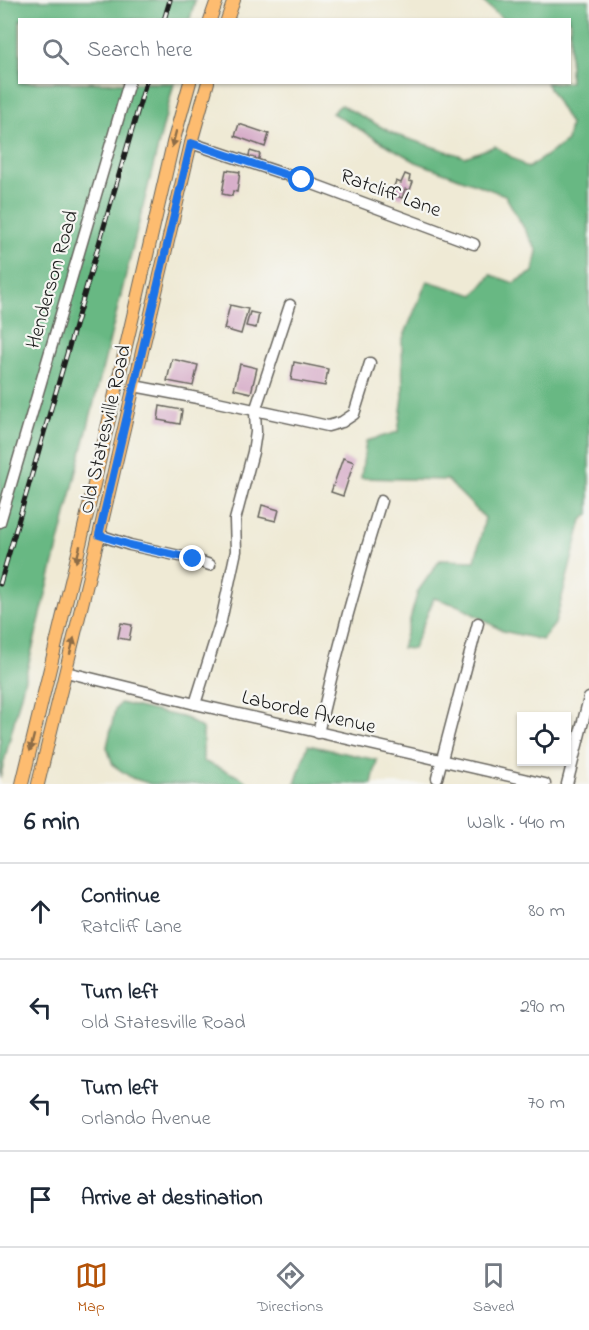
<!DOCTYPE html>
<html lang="en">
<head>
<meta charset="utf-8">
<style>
  :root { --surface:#fff; --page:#f6f6f7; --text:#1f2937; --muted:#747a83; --line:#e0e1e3; --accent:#b45309 }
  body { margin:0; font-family:"Indie Flower",sans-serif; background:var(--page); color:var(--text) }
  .controls { position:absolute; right:18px; bottom:18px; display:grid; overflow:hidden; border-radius:0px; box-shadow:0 2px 4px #0004 }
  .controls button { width:54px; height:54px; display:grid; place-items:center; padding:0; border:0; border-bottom:2px solid var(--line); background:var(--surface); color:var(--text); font:30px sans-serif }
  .stop { position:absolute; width:18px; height:18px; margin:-14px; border:4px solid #1a73e8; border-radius:50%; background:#fff }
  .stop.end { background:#1a73e8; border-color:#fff; box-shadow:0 2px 6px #0008 }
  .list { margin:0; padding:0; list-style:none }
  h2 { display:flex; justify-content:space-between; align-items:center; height:78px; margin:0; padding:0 24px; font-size:26px }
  h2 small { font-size:20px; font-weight:400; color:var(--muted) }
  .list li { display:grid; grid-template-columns:39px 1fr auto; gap:18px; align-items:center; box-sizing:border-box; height:96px; padding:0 24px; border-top:2px solid var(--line) }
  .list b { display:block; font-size:22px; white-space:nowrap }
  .list p { margin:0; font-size:20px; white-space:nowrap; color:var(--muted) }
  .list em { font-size:20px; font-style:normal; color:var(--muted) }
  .icon { flex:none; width:33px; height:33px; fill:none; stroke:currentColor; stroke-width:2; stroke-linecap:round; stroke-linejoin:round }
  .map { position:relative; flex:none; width:589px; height:784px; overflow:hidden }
  .search { position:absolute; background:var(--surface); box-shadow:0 2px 4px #0004; left:18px; right:18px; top:18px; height:66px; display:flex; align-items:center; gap:15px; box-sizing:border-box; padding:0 21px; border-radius:0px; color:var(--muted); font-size:22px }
  .sheet { height:462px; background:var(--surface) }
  nav { display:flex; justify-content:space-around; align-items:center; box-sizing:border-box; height:84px; border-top:2px solid var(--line); background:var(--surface); font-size:16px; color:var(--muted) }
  nav a { display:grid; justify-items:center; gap:3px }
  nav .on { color:var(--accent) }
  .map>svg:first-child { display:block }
  .forest { fill:#68b883; stroke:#426a50; stroke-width:1.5 }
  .building { fill:#d7adc9 }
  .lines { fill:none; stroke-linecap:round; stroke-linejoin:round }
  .minor-casing { stroke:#66645d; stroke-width:13 }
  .major-casing { stroke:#66645d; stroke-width:14 }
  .minor { stroke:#fff; stroke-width:10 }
  .major { stroke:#fdbc6f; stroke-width:12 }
  .rail-casing { stroke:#1c1c1c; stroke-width:5 }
  .rail { stroke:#f6f6f2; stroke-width:3; stroke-dasharray:9; stroke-linecap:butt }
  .oneway { fill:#8c6c46 }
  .route { stroke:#1a73e8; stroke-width:8 }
  .labels { text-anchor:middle; stroke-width:4.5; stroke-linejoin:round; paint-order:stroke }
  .street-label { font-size:21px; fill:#1c1c1c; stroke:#f6f6f2 }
</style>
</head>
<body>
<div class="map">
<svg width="589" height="784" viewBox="0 0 589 784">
  <rect width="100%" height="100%" fill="#f6f6f2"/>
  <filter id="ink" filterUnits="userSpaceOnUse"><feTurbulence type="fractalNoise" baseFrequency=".0167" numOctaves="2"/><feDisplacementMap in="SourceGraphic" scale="12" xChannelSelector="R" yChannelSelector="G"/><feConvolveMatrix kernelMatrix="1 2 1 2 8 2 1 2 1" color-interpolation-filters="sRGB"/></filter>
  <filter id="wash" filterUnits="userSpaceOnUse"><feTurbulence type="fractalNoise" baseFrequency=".008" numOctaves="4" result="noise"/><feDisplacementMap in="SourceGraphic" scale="24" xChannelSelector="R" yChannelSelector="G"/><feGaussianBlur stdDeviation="1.35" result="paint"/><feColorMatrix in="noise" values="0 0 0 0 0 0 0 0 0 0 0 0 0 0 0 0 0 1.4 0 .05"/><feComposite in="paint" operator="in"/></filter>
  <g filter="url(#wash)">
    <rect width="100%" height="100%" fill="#efead5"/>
    <g class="forest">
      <polygon points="0,0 195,0 190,19 20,20 20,82 174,83 0,778"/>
      <polygon points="481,0 589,0 589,514 582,520 555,624 542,640 503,631 459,606 434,598 413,649 402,648 418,591 440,560 475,561 485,518 447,480 361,478 366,441 398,432 403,396 402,341 427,281 474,295 491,275 514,283 533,272 537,251 505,195 416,162 332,113 341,105 396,135 465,157 495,146 528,168 567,141 570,124 546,83 570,82 570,20 503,19"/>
      <polygon points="120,703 186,718 203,729 203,761 240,777 249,784 151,784 132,778 113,765 107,747 115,710"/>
      <polygon points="308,745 377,760 372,784 295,784"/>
    </g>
    <g id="blocks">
      <g class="building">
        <polygon points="239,124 269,134 265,147 235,136"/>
        <polygon points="250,151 260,154 258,162 248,160"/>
        <polygon points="226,170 240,172 237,192 233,191 232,196 222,194"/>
        <polygon points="405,174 410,176 409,181 413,182 410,190 405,189 402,198 391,194 396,181 401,183"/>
        <polygon points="230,305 248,309 241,334 224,329"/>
        <polygon points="250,312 259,314 256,328 246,326"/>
        <polygon points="172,359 198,365 193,386 167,381"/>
        <polygon points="294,362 328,369 325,386 291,380"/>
        <polygon points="240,364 257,368 251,393 234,389"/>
        <polygon points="160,406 182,410 180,424 158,420"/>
        <polygon points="343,458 354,462 343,496 331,492"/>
        <polygon points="262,505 279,510 276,521 259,517"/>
        <polygon points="121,623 132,625 129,640 118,638"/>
      </g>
    </g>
  </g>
  <g filter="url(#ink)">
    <use href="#blocks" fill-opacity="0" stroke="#66645d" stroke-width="1.5"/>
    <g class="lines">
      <g class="minor-casing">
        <g id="minor">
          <polyline points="191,143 302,180 474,244"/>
          <polyline points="134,386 208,400 328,426 342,422 354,414 370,363"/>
          <polyline points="0,522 129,82"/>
          <polyline points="99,535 130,545 193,559 210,565"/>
          <polyline points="66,672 195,704 545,784"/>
          <polyline points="195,704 221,621 236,551 235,520 253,452 256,432 255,411 290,305"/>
          <path d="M318,733c18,-78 39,-156 63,-232"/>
          <polyline points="437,778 478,623"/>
          <polyline points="567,784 589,698"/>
        </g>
      </g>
      <g class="major-casing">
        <g id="major">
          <polyline points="210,20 217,0"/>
          <polyline points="227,20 234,0"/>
          <polyline points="22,784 83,532 173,143 190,82"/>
          <polyline points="38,784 99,535 191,143 208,82"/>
        </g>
      </g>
      <use href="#minor" class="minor"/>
      <use href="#major" class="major"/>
      <g class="rail-casing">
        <g id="rail">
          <polyline points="164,20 170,0"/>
          <polyline points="0,584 146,82"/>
        </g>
      </g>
      <use href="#rail" class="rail"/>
    </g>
    <defs><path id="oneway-solid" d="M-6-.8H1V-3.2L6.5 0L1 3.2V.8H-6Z" transform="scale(1.5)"/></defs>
    <g class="oneway">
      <use href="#oneway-solid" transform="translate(174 139) rotate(105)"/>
      <use href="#oneway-solid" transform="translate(78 554) rotate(104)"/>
      <use href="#oneway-solid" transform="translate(72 646) rotate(-76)"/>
      <use href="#oneway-solid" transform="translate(32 743) rotate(104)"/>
    </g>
  </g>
  <g class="lines" filter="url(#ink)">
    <polyline class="route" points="193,559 130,545 99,535 191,143 302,180"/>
  </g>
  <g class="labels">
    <g class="street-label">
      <text transform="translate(391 192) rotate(20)" y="7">Ratcliff Lane</text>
      <text transform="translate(51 279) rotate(-74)" y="7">Henderson Road</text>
      <text transform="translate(104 429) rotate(-77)" y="7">Old Statesville Road</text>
      <text transform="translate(309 711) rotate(13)" y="7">Laborde Avenue</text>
    </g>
  </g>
</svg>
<div class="controls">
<button><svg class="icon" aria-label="locate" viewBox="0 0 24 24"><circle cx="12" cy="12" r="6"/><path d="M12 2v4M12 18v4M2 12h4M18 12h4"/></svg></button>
</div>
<div class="stop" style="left:302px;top:180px"></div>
<div class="stop end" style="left:193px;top:559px"></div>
<div class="search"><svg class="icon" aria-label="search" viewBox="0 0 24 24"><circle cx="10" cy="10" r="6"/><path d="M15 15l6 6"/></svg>Search here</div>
</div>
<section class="sheet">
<h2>6 min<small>Walk · 440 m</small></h2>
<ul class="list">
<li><svg class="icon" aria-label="ahead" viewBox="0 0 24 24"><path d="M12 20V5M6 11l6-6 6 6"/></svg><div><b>Continue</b><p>Ratcliff Lane</p></div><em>80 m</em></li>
<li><svg class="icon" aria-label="left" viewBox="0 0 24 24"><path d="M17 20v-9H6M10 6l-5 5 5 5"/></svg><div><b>Turn left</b><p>Old Statesville Road</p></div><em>290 m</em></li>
<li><svg class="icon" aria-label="left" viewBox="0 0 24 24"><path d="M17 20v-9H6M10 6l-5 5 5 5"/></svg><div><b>Turn left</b><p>Orlando Avenue</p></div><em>70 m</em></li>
<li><svg class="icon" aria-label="arrive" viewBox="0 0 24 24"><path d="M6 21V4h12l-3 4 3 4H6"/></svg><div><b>Arrive at destination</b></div></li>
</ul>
</section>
<nav>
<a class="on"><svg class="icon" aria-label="map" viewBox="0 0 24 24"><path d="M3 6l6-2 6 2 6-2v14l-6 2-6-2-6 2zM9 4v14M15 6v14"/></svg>Map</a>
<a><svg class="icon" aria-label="directions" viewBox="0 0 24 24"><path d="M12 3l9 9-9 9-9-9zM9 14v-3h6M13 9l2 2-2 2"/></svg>Directions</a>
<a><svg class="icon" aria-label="saved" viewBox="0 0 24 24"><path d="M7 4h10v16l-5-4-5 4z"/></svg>Saved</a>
</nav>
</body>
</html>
